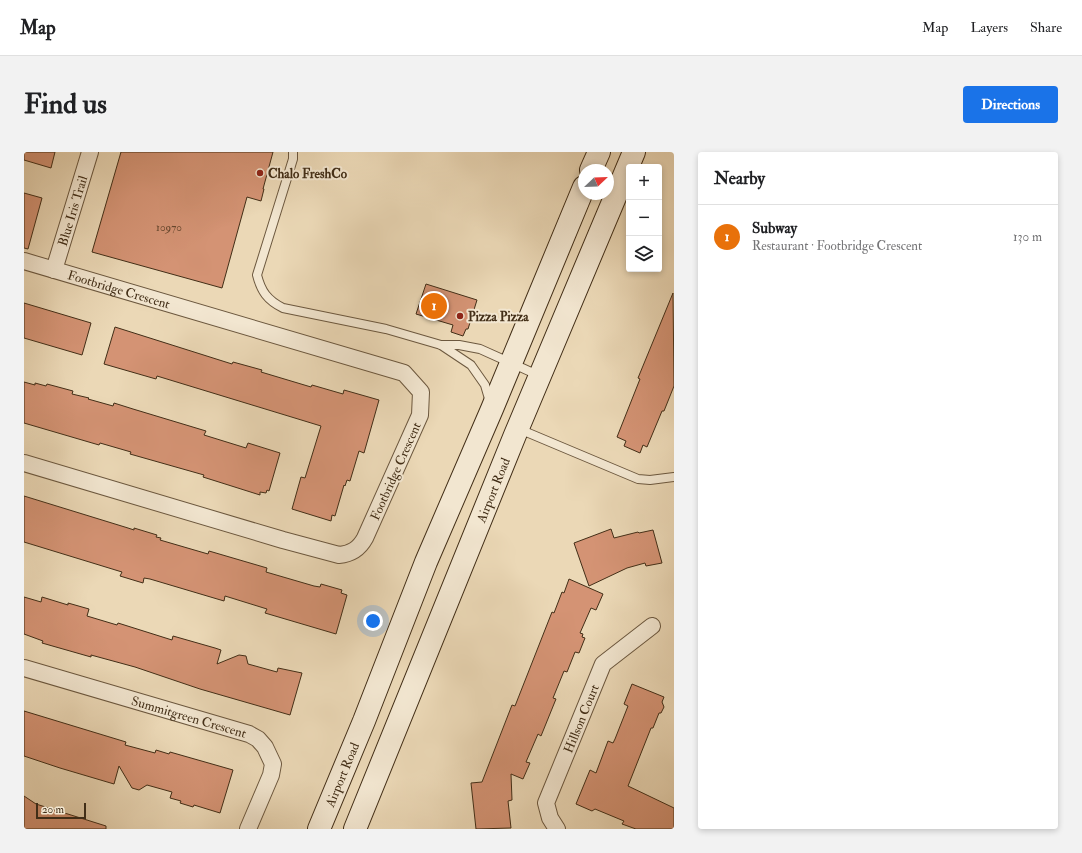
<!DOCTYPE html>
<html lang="en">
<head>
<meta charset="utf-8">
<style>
  :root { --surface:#fff; --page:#f2f2f2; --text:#202124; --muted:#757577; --line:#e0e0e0; --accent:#1a73e8 }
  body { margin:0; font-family:"IM FELL Double Pica",serif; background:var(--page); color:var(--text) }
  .controls { position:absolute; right:12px; top:12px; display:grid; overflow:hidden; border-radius:4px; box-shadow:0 2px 6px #0003 }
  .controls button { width:36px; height:36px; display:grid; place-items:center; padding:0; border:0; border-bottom:1px solid var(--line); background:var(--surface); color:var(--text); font:20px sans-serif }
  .compass { position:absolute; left:554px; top:12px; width:36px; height:36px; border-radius:50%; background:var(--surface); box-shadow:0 2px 6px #0003; rotate:67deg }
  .scale { position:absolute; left:12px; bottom:10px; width:50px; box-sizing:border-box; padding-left:4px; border:2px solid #422e17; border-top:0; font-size:11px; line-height:14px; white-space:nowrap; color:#422e17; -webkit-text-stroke:3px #f2e6d0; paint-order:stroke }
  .you { position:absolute; left:349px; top:469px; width:14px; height:14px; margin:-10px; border:3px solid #fff; border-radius:50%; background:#1a73e8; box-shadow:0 0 0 6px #1a73e833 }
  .badge { display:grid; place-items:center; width:26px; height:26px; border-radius:50%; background:var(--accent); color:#fff; font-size:13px; font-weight:700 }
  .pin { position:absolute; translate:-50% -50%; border:2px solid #fff; box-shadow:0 1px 4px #0006 }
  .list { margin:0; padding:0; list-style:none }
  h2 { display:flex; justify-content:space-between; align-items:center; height:52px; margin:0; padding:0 16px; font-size:17px }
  h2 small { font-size:13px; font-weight:400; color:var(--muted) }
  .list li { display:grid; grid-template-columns:26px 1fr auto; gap:12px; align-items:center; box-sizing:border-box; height:64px; padding:0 16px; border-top:1px solid var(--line) }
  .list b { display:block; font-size:15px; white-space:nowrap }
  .list p { margin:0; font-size:13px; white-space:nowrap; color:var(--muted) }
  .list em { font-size:13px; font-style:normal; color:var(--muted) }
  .icon { flex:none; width:22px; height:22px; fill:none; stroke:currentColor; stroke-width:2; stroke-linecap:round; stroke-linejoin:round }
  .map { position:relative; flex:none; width:650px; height:677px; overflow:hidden; border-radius:4px }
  header { display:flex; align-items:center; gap:24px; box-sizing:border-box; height:56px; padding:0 20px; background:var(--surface); border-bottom:1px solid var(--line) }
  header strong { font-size:19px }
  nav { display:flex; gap:22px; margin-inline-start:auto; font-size:14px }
  .intro { display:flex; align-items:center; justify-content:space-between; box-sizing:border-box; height:96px; padding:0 24px }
  h1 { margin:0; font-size:28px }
  .button { padding:10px 18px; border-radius:4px; background:var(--accent); color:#fff; font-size:14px; font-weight:700 }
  main { display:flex; gap:24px; padding:0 24px }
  aside { flex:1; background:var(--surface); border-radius:4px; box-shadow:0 2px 6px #0003 }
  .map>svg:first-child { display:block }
  .building { fill:#d49374; stroke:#422e17 }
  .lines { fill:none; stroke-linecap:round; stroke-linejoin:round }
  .lane-casing { stroke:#6c583f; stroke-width:10 }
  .street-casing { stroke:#6c583f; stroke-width:18 }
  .secondary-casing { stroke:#422e17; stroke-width:24 }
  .lane { stroke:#f2e6d0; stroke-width:8 }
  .street { stroke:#f2e6d0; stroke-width:16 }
  .secondary { stroke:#f2e6d0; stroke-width:22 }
  .poi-dot { fill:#8f2418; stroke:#f2e6d0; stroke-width:1.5 }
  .labels { text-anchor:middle; stroke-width:4; stroke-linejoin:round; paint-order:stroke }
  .number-label { font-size:11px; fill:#66472e }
  .poi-label { font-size:13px; font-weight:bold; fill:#422e17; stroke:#f2e6d0; text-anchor:start }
  .street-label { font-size:13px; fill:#422e17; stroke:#f2e6d0 }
</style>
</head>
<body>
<header>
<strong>Map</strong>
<nav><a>Map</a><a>Layers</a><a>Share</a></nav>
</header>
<div class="intro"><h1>Find us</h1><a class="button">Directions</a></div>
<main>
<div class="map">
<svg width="650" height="677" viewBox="0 0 650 677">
  <rect width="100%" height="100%" fill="#ebd8b6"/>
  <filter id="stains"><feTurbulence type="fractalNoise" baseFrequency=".005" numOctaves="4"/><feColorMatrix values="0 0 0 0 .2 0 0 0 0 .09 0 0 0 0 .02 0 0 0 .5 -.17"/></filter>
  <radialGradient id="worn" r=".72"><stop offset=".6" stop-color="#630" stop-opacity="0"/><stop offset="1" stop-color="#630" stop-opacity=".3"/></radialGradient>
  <g class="building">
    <polygon points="0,0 31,0 27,16 0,8"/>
    <polygon points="97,0 249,0 239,37 240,37 237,49 223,45 198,136 68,100"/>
    <polygon points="0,41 18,46 4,97 0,96"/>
    <polygon points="402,132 453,148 444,177 442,177 439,184 427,180 429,173 392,162"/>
    <polygon points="649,141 650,234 640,259 638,259 623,295 619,293 616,301 600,294 602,289 593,285 616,227 614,226"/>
    <polygon points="0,151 67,171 58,203 0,186"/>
    <polygon points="91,175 208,212 209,210 238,218 237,220 287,235 288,233 319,242 320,238 355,248 340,301 335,299 326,329 323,328 321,334 320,333 311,364 308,363 307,369 268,357 277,325 281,326 297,274 133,224 132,227 80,212"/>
    <polygon points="0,230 11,233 11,231 22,234 23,232 49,239 48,242 65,246 64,247 89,254 90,251 109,257 182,279 180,283 222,296 224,291 256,301 245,339 243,338 242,341 236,340 236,343 179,325 180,323 106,302 107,300 76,291 75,293 0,271"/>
    <polygon points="0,344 104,376 110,378 110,376 133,383 132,385 137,386 136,388 184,402 185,399 243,416 242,420 290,434 296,435 297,432 318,438 317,441 323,443 312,482 241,461 243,457 201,444 200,449 126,427 120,426 119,431 96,424 98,420 0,390"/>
    <polygon points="587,377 590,386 614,380 615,381 629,378 638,411 622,414 621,411 603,416 565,434 550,391"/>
    <polygon points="545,427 579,442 572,458 567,456 556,481 559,482 558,485 561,486 555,501 551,500 543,520 540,519 529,546 532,547 517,584 514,582 502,610 506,611 499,627 487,622 488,648 484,649 487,676 452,677 447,631 458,630 488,553 491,554 528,460 530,461 538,440 540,441"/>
    <polygon points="0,445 17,450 18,445 44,453 44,451 65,457 63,464 93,473 94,471 148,488 149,484 191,496 197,498 193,512 215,503 222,504 224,512 253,520 254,516 278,521 266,563 176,537 111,515 67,503 67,505 18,491 19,489 0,482"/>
    <polygon points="608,532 640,545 638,550 640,555 637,561 635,561 629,576 627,576 604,634 650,656 650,677 612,677 598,672 600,669 571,657 568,659 552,652 566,618 572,621 584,589 589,591 591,587 604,554 600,552"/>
    <polygon points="0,559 102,590 101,593 131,601 132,598 145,602 146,600 209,618 196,661 170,653 169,655 156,651 157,649 146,646 148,640 123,633 115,638 108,636 95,614 90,632 36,616 0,604"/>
    <polygon points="0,644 12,652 82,674 82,677 0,677"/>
  </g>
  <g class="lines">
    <g class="lane-casing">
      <g id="lane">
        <path d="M269,0v7l-36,116c4,16 10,25 26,33l103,21 55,16 30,20 14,20 5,17"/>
        <polyline points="417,193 435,193 456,197 516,224"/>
        <polyline points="495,277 614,327 626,328 650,325"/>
      </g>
    </g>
    <g class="street-casing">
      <g id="street">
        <path id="s1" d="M0,109l380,112 17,19 -1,23 -55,123c-6,11 -14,16 -26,17l-56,-15 -259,-77"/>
        <path id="s2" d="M30,118l36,-118"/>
        <path id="s3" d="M0,516l225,66 9,5 7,8 8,17 -2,11 -23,54"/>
        <path id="s4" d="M533,677l-7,-11 -4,-15 57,-139 49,-38"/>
      </g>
    </g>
    <g class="secondary-casing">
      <g id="secondary">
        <polyline points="567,18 575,0"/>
        <path id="s5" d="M295,677l45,-108 62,-159 66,-153 92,-222"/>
        <path id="s6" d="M331,677l160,-394 119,-283"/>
      </g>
    </g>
    <use href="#lane" class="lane"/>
    <use href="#street" class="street"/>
    <use href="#secondary" class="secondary"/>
  </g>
  <g class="poi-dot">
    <circle cx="236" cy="21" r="4"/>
    <circle cx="436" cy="164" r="4"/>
  </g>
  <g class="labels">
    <g class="number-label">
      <text x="145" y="79">10970</text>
    </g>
    <g class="poi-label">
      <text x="244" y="26">Chalo FreshCo</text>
      <text x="444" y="169">Pizza Pizza</text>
    </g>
    <g class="street-label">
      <text dy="5" stroke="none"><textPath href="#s2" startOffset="62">Blue Iris Trail</textPath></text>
      <text dy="5" stroke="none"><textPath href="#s1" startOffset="99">Footbridge Crescent</textPath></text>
      <text transform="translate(371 319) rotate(-66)" y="5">Footbridge Crescent</text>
      <text dy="5" stroke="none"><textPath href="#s6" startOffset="366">Airport Road</textPath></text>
      <text dy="5" stroke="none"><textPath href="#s3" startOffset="172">Summitgreen Crescent</textPath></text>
      <text dy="5" stroke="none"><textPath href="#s4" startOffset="120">Hillson Court</textPath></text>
      <text dy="5" stroke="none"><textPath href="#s5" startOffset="59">Airport Road</textPath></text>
    </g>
  </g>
  <rect width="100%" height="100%" filter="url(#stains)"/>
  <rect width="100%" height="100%" fill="url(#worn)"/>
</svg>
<div class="controls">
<button>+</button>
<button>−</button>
<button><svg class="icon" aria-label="layers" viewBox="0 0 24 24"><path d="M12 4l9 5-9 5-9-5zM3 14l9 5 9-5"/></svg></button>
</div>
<svg class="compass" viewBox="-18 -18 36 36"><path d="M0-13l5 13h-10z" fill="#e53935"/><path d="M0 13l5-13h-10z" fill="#757577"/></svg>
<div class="scale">20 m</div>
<div class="you"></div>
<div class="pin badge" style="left:410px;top:154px;background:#e8710a">1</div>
</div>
<aside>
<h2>Nearby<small></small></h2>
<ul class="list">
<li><span class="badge" style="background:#e8710a">1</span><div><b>Subway</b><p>Restaurant · Footbridge Crescent</p></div><em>130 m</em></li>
</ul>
</aside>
</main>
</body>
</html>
